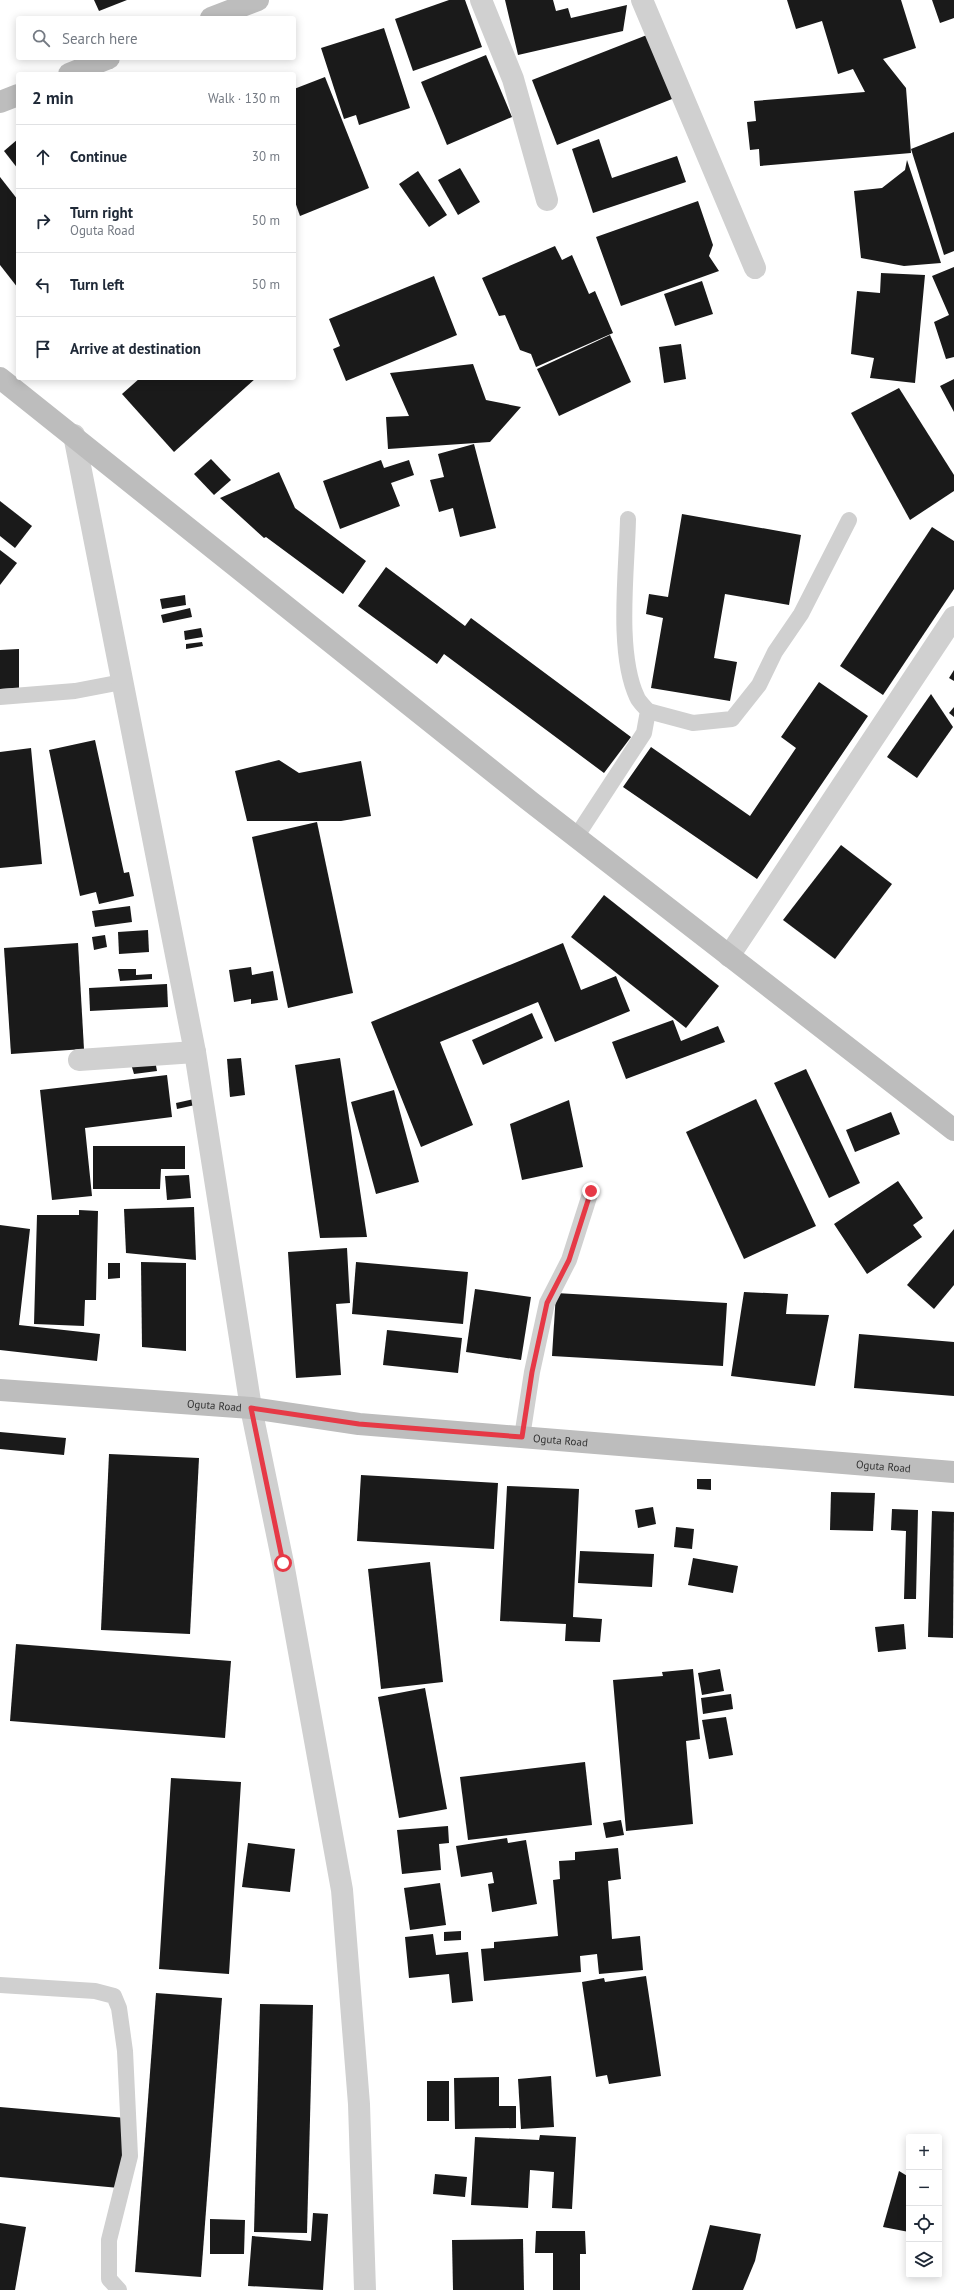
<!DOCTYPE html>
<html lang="en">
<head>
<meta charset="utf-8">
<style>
  :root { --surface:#fff; --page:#f6f6f7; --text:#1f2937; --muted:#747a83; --line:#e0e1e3 }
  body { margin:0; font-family:"PT Sans",sans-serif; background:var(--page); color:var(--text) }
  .controls { position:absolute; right:12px; bottom:12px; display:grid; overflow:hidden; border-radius:4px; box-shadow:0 2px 10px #0003 }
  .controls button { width:36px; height:36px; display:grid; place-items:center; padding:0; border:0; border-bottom:1px solid var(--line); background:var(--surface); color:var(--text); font:20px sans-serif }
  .stop { position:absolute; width:12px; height:12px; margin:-9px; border:3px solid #e63946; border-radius:50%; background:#fff }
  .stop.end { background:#e63946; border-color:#fff; box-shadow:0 1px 4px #0008 }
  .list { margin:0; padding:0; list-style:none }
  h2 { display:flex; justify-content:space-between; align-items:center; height:52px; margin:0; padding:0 16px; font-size:17px }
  h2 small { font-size:13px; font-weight:400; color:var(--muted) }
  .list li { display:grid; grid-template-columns:26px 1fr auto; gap:12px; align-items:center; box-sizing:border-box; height:64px; padding:0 16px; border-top:1px solid var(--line) }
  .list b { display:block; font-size:15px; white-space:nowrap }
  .list p { margin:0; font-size:13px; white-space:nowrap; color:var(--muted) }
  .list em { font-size:13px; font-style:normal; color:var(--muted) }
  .icon { flex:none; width:22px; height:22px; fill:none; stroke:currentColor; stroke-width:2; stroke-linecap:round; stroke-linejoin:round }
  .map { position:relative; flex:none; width:954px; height:2290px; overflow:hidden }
  .search { position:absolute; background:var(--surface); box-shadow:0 2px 10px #0003; left:16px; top:16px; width:280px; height:44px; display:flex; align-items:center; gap:10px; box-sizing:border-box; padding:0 14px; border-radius:4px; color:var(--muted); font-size:15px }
  .panel { position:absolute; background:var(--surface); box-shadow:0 2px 10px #0003; left:16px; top:72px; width:280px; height:308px; border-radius:4px }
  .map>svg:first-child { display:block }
  .building { fill:#1a1a1a }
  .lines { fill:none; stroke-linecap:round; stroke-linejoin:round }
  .lane { stroke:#d0d0d0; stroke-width:16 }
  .street { stroke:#d0d0d0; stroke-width:22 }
  .secondary { stroke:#bdbdbd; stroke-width:22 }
  .route { stroke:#e63946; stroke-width:5 }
  .labels { text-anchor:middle; stroke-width:4; stroke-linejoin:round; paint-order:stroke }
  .street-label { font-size:11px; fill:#333; stroke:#fff }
</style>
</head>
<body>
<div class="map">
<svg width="954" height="2290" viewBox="0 0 954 2290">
  <rect width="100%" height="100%" fill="#fff"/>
  <g class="building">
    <polygon points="94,0 127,0 99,11"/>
    <polygon points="449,0 465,0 482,47 413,71 395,19"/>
    <polygon points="505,0 553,0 556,11 568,8 571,18 627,5 623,31 518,55"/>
    <polygon points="787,0 901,0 916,48 883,59 906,88 911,153 760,166 759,149 750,150 747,122 756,121 754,101 865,92 853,69 838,74 822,21 796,29"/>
    <polygon points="932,0 954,0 954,18 940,23"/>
    <polygon points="384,28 410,108 359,125 356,115 344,119 321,48"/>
    <polygon points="652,33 677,97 557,145 532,80"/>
    <polygon points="486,55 512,117 447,145 421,82"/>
    <polygon points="325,77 369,188 300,216 294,199 294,89"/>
    <polygon points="954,132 954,251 944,255 911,149"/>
    <polygon points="18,139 18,169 4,151"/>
    <polygon points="599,139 612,178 677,156 686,182 593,213 572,149"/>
    <polygon points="907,160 941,263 904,266 861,258 854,191 882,188 905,170"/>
    <polygon points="460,168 480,202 458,215 438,180"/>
    <polygon points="418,171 447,215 429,227 399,184"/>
    <polygon points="0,177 18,200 18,288 0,265"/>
    <polygon points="698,201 713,245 709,256 719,271 621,306 596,237"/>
    <polygon points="555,246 562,260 572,255 589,294 595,291 613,333 536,367 531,354 520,350 505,315 499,316 482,278"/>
    <polygon points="954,267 954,357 946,359 934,322 949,315 932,276"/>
    <polygon points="881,273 925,275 915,383 870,378 874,358 851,354 857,291 880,293"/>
    <polygon points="434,276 457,335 346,381 333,349 340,346 329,319"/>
    <polygon points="702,281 713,314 675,326 664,294"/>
    <polygon points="610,335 631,382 559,416 537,369"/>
    <polygon points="681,344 686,379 664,383 659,347"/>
    <polygon points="473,364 486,400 521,407 490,442 388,449 386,417 409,416 390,373"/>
    <polygon points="140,378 256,378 174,452 122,394"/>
    <polygon points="954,379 954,412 940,386"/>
    <polygon points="899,388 954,475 954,491 910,520 851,413"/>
    <polygon points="474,444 496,528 460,537 453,508 439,512 430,480 444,477 438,454"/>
    <polygon points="211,459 231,480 214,495 194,474"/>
    <polygon points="381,460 384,468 409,460 414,475 391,483 400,506 340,529 323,481"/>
    <polygon points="279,472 295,508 366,561 343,594 266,537 264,538 220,498"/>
    <polygon points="0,501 32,526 15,548 0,536"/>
    <polygon points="682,514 801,535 789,605 725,594 714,658 737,662 730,701 651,688 663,618 646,614 649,594 668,597"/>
    <polygon points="932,527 954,541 954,589 883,695 840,666"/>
    <polygon points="0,550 17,563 0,585"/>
    <polygon points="386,567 465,626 471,618 631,737 604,773 444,654 437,664 358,606"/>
    <polygon points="185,595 186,605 162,609 160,599"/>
    <polygon points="190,608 192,617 163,623 161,615"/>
    <polygon points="201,628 203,637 185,640 184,631"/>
    <polygon points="202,642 203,646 186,649 186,644"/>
    <polygon points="19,649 19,688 0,689 0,650"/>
    <polygon points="954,670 954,681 949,678"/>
    <polygon points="819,682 868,716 757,879 623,787 651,747 750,816 796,748 781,737"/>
    <polygon points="931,694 953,727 917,778 887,757"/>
    <polygon points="954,707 954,717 949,713"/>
    <polygon points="95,740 124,873 129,872 134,896 99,904 96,892 80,896 49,750"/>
    <polygon points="31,748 42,864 0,868 0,752"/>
    <polygon points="279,760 299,773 361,761 371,816 341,821 247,821 235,771"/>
    <polygon points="317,822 353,993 288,1008 252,837"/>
    <polygon points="841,845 892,884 835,959 783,920"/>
    <polygon points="604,895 719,986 686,1028 571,937"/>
    <polygon points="130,906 132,922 95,927 92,911"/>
    <polygon points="148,930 149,952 119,954 118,932"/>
    <polygon points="105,935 107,947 94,950 92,937"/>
    <polygon points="78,943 84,1049 11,1054 4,948"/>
    <polygon points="563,943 581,990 616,976 630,1011 555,1042 538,1002 440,1042 473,1125 421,1147 371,1022"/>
    <polygon points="251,967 252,975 273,971 278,1000 251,1004 251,999 234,1002 229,970"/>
    <polygon points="118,969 136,969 136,975 152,974 152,979 120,981"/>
    <polygon points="167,984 168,1007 90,1011 89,988"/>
    <polygon points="532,1013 543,1038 483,1065 472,1040"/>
    <polygon points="673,1020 681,1041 718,1026 725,1042 626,1079 612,1042"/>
    <polygon points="241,1058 245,1095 230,1097 227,1059"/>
    <polygon points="340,1058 367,1237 320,1238 295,1065"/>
    <polygon points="155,1060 157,1071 134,1074 131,1064"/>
    <polygon points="806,1069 860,1183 829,1198 774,1083"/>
    <polygon points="167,1075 172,1117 85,1128 92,1196 52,1200 40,1090"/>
    <polygon points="394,1090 419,1182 376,1194 351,1102"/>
    <polygon points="194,1099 195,1105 177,1109 176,1103"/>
    <polygon points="756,1099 816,1226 744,1259 686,1132"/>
    <polygon points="569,1100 583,1167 522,1180 510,1124"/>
    <polygon points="891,1112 900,1134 855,1152 846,1130"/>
    <polygon points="93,1146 185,1146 185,1169 161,1169 160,1189 93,1189"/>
    <polygon points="189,1175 191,1198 167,1200 165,1176"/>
    <polygon points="898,1181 923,1218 913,1225 922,1237 867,1274 834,1224"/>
    <polygon points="194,1207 196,1260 126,1253 124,1209"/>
    <polygon points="79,1210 98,1211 96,1300 85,1300 84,1326 34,1324 37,1215 79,1215"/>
    <polygon points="0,1225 30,1229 19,1325 100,1334 97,1361 0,1350"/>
    <polygon points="954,1229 954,1285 934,1309 907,1285"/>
    <polygon points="347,1248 350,1303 336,1304 341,1375 296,1378 288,1252"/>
    <polygon points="141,1262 186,1263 186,1351 142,1347"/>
    <polygon points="356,1262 468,1272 463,1324 352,1314"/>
    <polygon points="108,1263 120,1263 120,1278 108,1279"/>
    <polygon points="475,1289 531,1297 521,1360 466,1352"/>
    <polygon points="744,1292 788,1294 786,1314 829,1315 815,1386 731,1376"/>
    <polygon points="556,1293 727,1303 723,1366 552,1356"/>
    <polygon points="387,1330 462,1338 458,1373 383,1365"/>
    <polygon points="859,1334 954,1342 954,1396 854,1388"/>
    <polygon points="0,1432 66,1438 64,1455 0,1449"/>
    <polygon points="109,1454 199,1458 190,1634 101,1630"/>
    <polygon points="361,1475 498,1483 494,1549 357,1541"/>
    <polygon points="697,1479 711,1479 711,1490 697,1489"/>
    <polygon points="507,1486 579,1489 573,1617 602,1619 600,1642 565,1641 566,1624 500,1621"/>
    <polygon points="831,1492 875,1493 873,1531 830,1530"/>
    <polygon points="653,1507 656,1524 638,1528 635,1510"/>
    <polygon points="892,1509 918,1510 916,1599 904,1599 906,1531 891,1530"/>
    <polygon points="932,1511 954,1512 953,1638 928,1637"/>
    <polygon points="676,1527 694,1529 692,1549 674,1547"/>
    <polygon points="580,1551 654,1554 652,1587 578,1583"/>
    <polygon points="693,1558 738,1566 733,1593 688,1585"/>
    <polygon points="430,1562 443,1682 381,1689 368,1569"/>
    <polygon points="904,1624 906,1649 878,1652 875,1627"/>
    <polygon points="16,1644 231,1661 225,1738 10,1721"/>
    <polygon points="693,1669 700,1739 686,1741 693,1824 626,1831 613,1680 663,1676 662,1672"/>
    <polygon points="720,1669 724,1691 702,1695 698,1673"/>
    <polygon points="425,1688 447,1809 399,1818 378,1697"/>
    <polygon points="731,1694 733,1709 703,1714 701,1698"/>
    <polygon points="726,1717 733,1755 709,1759 702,1720"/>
    <polygon points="585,1762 592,1825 468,1840 460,1777"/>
    <polygon points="171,1778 241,1782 229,1974 159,1969"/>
    <polygon points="621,1820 624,1835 606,1838 603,1823"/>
    <polygon points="448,1826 449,1843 439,1844 441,1870 402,1874 397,1830"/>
    <polygon points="507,1838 508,1843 526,1840 537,1904 492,1912 488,1884 494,1883 492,1872 461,1877 456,1846"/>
    <polygon points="248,1843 295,1849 290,1892 242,1887"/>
    <polygon points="618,1848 621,1879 608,1881 612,1939 640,1936 643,1970 599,1974 597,1954 580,1956 581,1972 484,1981 481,1949 494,1948 494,1942 558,1936 553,1880 560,1879 559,1861 575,1860 575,1852"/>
    <polygon points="440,1883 446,1925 410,1930 404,1888"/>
    <polygon points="461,1931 461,1940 444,1941 444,1932"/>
    <polygon points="433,1934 436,1955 468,1952 473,2001 452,2003 449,1974 409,1978 405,1937"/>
    <polygon points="646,1976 661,2076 609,2084 607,2075 596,2077 582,1982 604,1978 605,1982"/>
    <polygon points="156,1993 222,1998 201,2277 135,2272"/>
    <polygon points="260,2004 313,2005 307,2233 254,2232"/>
    <polygon points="551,2076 554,2127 521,2129 518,2079"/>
    <polygon points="499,2077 499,2106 516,2106 516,2128 455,2129 454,2078"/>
    <rect x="427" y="2081" width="22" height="40"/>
    <polygon points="0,2107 126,2118 119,2188 0,2177"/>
    <polygon points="540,2135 576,2137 572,2209 552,2208 554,2172 530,2170 528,2208 471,2205 475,2137 539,2140"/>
    <polygon points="899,2171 909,2177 909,2232 883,2227"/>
    <polygon points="435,2174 467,2177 465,2197 433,2194"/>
    <polygon points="313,2213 328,2214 323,2290 248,2286 252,2236 311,2241"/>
    <polygon points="210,2219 245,2220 244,2254 210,2254"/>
    <polygon points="0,2223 26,2227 15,2290 0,2290"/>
    <polygon points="710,2225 761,2234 755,2261 743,2290 692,2290"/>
    <polygon points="536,2231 585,2231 586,2254 580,2254 580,2290 553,2290 553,2253 535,2253"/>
    <polygon points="523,2239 524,2290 453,2290 452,2240"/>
  </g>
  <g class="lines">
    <g class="lane">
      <polyline points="0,697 75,691 122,682"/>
      <polyline points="648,711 693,723 732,719 759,685 775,652 801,614 849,520"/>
      <path d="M576,837l68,-104 4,-22c-3,-4 -9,-9 -11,-14 -21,-45 -10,-128 -9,-178"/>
      <polyline points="522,1437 532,1372 547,1303 569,1260 591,1191"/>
      <polyline points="0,1985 95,1991 114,1996 119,2008 125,2051 130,2156 109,2240 109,2279 119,2290"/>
    </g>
    <g class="street">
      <polyline points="481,0 513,79 547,200"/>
      <polyline points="642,0 755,268"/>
      <polyline points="74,435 195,1052 251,1408 283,1563 342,1890 359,2104 365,2290"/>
      <polyline points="729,956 954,617"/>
      <polyline points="79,1060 195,1052"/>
    </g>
    <g class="secondary">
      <polyline points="211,18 258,0"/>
      <polyline points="69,74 109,58"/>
      <polyline points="0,102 18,95"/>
      <polyline points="0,378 531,802 954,1130"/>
      <path id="s1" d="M0,1390l251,18 108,16 595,48"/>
    </g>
  </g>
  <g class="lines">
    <polyline class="route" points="283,1563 251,1408 359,1424 522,1437 532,1372 547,1303 569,1260 591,1191"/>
  </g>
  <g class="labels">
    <g class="street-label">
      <text dy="4" stroke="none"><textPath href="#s1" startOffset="215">Oguta Road</textPath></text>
      <text dy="4" stroke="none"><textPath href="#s1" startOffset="563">Oguta Road</textPath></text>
      <text dy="4" stroke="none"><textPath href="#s1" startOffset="887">Oguta Road</textPath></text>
    </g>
  </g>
</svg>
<div class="controls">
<button>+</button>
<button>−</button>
<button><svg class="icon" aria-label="locate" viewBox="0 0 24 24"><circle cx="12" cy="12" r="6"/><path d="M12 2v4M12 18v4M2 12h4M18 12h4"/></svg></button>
<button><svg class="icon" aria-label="layers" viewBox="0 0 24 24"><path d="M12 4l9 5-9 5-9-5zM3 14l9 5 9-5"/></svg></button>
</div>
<div class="stop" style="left:283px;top:1563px"></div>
<div class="stop end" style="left:591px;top:1191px"></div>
<div class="search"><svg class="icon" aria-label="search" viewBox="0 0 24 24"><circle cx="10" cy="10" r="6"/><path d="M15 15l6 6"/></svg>Search here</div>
<section class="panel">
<h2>2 min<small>Walk · 130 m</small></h2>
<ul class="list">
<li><svg class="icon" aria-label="ahead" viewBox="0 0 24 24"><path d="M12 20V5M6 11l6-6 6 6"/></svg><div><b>Continue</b></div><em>30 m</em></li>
<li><svg class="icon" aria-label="right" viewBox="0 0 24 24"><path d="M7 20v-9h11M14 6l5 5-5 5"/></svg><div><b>Turn right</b><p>Oguta Road</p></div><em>50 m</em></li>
<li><svg class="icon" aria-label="left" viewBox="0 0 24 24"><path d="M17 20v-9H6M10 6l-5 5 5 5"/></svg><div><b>Turn left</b></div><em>50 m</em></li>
<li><svg class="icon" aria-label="arrive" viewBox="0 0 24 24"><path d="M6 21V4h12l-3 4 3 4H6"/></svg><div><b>Arrive at destination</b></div></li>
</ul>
</section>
</div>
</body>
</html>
